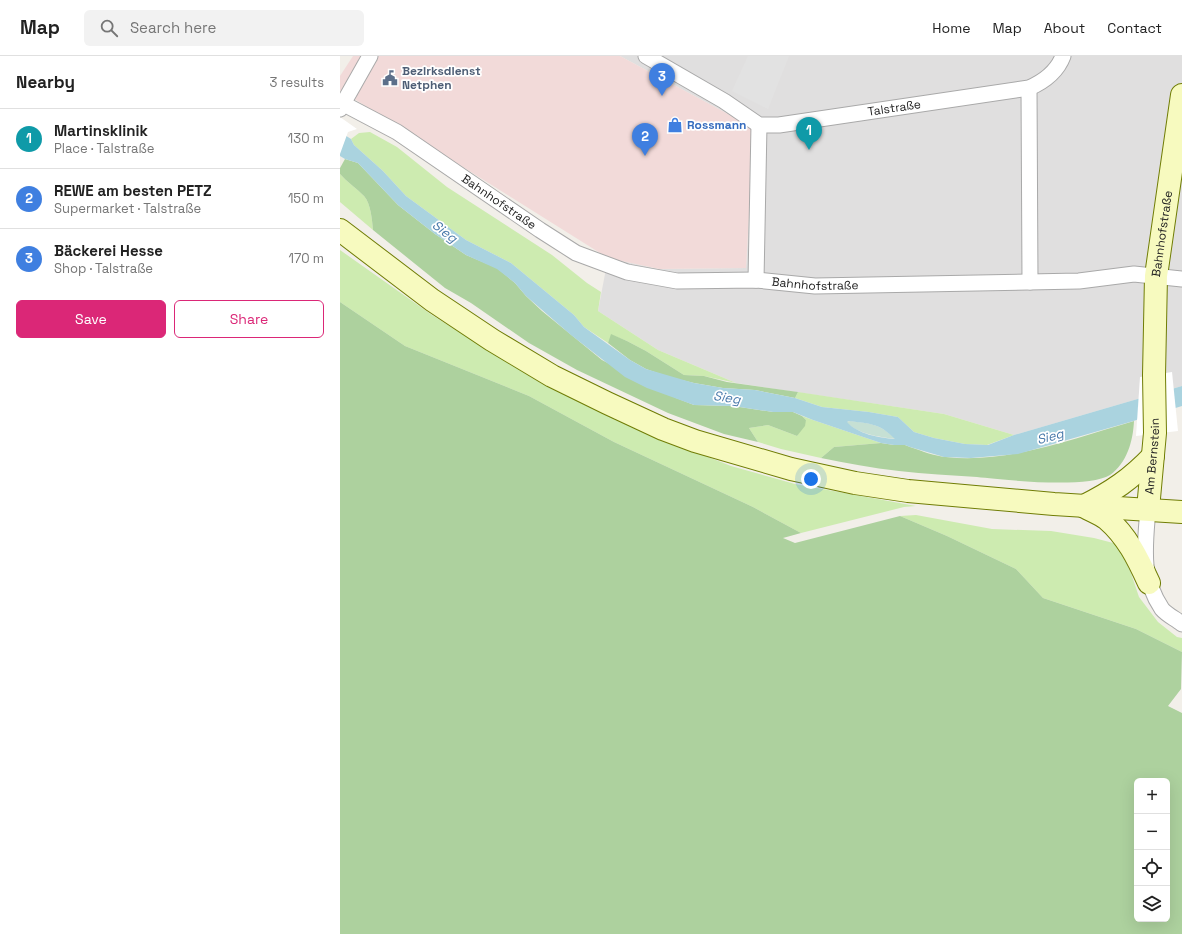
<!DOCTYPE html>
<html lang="en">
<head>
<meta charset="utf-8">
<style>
  :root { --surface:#fff; --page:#f2f2f2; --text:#222; --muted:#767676; --line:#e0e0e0; --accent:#db2777 }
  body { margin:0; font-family:"Space Grotesk",sans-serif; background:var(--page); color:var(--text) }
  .controls { position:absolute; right:12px; bottom:12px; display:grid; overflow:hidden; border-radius:6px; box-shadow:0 4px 16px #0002 }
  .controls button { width:36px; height:36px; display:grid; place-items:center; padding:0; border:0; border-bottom:1px solid var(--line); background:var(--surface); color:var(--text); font:20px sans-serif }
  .you { position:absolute; left:471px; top:423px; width:14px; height:14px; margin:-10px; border:3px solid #fff; border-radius:50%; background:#1a73e8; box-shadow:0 0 0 6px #1a73e833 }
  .badge { display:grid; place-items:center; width:26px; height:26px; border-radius:50%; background:var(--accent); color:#fff; font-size:13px; font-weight:700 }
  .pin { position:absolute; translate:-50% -33px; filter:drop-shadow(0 1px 2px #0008) }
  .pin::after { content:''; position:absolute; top:21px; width:14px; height:12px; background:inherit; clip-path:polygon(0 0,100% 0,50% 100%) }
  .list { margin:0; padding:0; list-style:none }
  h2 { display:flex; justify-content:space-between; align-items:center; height:52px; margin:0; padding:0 16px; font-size:17px }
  h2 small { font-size:13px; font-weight:400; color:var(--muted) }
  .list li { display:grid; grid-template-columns:26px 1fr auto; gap:12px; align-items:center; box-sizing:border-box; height:60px; padding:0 16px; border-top:1px solid var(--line) }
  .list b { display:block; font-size:15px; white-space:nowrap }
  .list p { margin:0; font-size:13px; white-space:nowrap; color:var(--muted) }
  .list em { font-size:13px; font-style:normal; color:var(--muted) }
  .actions { display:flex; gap:8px; padding:12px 16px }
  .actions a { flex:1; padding:9px 0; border:1px solid var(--accent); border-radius:6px; text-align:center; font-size:14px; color:var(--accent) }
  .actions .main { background:var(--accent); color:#fff }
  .icon { flex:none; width:22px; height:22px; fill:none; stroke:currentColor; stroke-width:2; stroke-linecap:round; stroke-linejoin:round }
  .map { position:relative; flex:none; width:842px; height:878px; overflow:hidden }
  header { display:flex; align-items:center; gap:24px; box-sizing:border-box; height:56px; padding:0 20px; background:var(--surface); border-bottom:1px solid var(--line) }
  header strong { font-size:19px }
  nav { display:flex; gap:22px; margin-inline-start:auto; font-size:14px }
  .search { width:280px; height:36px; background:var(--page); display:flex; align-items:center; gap:10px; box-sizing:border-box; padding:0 14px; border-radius:6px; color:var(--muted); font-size:15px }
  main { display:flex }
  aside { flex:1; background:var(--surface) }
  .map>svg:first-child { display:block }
  .residential { fill:#e0dfdf }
  .commercial { fill:#f2dad9 }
  .grass { fill:#cdebb0 }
  .forest { fill:#add19e; fill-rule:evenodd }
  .wetland { fill:#c6e0d4 }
  .parking { fill:#e2e2e2 }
  .water { fill:#aad3df; fill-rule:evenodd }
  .pier { fill:#fff }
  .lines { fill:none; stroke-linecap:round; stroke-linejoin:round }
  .street-casing { stroke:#a9a9a9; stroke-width:17 }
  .secondary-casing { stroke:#707d05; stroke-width:24 }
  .street { stroke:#fff; stroke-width:15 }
  .secondary { stroke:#f7fabf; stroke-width:22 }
  .labels { text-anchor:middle; stroke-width:3.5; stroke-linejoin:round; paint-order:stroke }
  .service-label { font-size:12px; font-weight:bold; fill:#4e5e75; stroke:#fff; text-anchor:start }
  .street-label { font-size:12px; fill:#222; stroke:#fff }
  .shop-label { font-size:12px; font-weight:bold; fill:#366cbe; stroke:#fff; text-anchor:start }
  .water-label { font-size:13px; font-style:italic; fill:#4a7aab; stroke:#fff }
</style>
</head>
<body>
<header>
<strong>Map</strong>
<div class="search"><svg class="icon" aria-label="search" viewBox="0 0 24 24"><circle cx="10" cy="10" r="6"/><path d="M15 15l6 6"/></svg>Search here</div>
<nav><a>Home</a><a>Map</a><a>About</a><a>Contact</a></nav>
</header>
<main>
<aside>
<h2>Nearby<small>3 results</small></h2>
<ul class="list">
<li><span class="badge" style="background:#0f9aa8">1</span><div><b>Martinsklinik</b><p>Place · Talstraße</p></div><em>130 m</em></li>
<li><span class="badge" style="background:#3f7fe0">2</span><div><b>REWE am besten PETZ</b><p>Supermarket · Talstraße</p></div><em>150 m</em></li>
<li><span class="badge" style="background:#3f7fe0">3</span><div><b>Bäckerei Hesse</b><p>Shop · Talstraße</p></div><em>170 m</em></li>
</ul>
<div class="actions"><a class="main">Save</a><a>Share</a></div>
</aside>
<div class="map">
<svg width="842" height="878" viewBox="0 0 842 878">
  <rect width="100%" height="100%" fill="#f2efe9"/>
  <polygon class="residential" points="280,0 842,0 842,330 674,379 604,358 396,327 318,294 258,255 268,202 319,213 406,212 414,72"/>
  <polygon class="commercial" points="13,0 280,0 414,72 406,212 319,213 268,202 0,34 0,20"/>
  <g class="grass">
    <polygon points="30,76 57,91 107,131 212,199 247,227 261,236 258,255 318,294 396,327 364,320 344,319 306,295 287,285 272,279 268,287 244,271 234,259 171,207 126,184 66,140 43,115 14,89 11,83 19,77"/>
    <path d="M0,118c7,8 16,14 24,22 7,8 8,24 9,34l-33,-28z"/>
    <polygon points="0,194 92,259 201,327 283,367 391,410 455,428 576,450 564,451 461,477 413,451 274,386 189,340 65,290 0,246"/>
    <polygon points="458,336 604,358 674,379 647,389 625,388 594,382 574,376 558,361 529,356 482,351 455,342"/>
    <polygon points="462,360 473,364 541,387 494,391 481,402 441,393 418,386 409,372 428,369 457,380 466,364"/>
    <polygon points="576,459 652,473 711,475 754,482 777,488 791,517 799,541 818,566 837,581 842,582 842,596 796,573 703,542 676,513 607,480 560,460"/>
  </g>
  <g class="forest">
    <path d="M5,103l13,4 40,42 37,29 31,21 31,13 18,15 11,13 16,15 60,49 74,38 18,7 39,1 40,6h20l9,4 4,4 -1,6 -8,10 -29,-11 -19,3 9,14 -34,-8 -56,-21 -91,-43 -48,-27 -58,-40 -26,-15 -72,-58c-1,-10 -2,-26 -9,-34 -8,-8 -17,-14 -24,-22v-6z"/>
    <path d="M0,246l65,44 124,50 85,46 139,65 48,26 -18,5 12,5 105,-27 47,20 69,33 27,29 93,31 46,23 -1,37 -13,17 14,7v221h-842zM797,725h30v138h-30z"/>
    <polygon points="271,278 287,285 306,295 344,319 364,320 387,326 458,336 455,342 415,334 383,332 354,327 329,321 306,313 290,304 268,287"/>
    <path d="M794,365c-1,20 -7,42 -24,54 -23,14 -104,5 -133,2 -26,-2 -52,-3 -78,-6 -27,-3 -53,-8 -78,-13l13,-11 47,-4 13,2h11l5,2c12,4 24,9 36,10 62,7 129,-19 188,-36z"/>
  </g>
  <path class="wetland" d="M510,365c22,3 28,2 46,18 -17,-2 -38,-5 -50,-17z"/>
  <polygon class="parking" points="408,0 449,0 428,53 392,35"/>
  <path class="water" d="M0,76l11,7 3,6 29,26 23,25 60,44 45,23 63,52 10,12 46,33 16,9 48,14 29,5 32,2 40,8 27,9 47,5 29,5 16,15 20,6 31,6 23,1 26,-10 168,-49v20l-52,16 -112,32 -47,4 -27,-1 -34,-10 -5,-2h-11l-13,-2 -68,-23 -20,-8h-20l-40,-6 -39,-1 -47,-17 -22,-11 -54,-42 -45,-39 -11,-13 -18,-14 -31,-14 -31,-21 -37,-29 -40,-42 -13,-4 -5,-3zM509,365c22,3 30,2 46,18 -16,-1 -37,-5 -48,-17z"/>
  <g class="pier">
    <polygon points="0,61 17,73 8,76 0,98"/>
    <polygon points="832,316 838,375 796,380 800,321"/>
  </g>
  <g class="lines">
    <g class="street-casing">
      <g id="street">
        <path id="s1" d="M306,0l78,45 35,24h20l250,-37c16,-7 28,-16 34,-32"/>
        <polyline points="689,32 690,226"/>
        <path id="s2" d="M0,46l57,30 143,98 36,23 51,19 50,9 79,-1 59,6 264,-5 55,-7 48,5"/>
        <polyline points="0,53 30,0"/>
        <polyline points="416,224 419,69"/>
        <path d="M808,453c-3,37 -8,67 14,100 5,6 14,10 20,15"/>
      </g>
    </g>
    <g class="secondary-casing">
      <g id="secondary">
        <polyline points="0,174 92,244 152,284 212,320 267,347 323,373 355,385 451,413 515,427 568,435 714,448 842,456"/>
        <path d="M744,450c28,-14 47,-27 69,-50"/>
        <path d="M745,451c7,4 15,7 22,12 20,17 31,40 42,64"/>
        <path id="s3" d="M808,453l7,-76 -1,-58 2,-99 26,-181"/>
      </g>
    </g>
    <use href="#street" class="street"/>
    <use href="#secondary" class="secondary"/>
  </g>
  <defs>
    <g id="civic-bare" transform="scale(1.2)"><path d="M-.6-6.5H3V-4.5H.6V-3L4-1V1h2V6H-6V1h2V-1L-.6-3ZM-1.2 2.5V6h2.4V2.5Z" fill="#5c6f8a" stroke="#fff" stroke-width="2.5" paint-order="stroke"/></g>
    <g id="shop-bare" transform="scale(1.2)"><path d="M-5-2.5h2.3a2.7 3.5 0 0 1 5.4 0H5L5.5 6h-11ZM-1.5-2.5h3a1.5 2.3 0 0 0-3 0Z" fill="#3f7fe0" stroke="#fff" stroke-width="2.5" paint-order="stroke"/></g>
  </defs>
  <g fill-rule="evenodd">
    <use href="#civic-bare" x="50" y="22"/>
    <use href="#shop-bare" x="335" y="69"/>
  </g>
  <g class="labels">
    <g class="service-label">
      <text x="62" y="19">Bezirksdienst<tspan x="62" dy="14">Netphen</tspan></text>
    </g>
    <g class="street-label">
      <text dy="4" stroke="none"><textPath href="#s1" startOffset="269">Talstraße</textPath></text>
      <text dy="4" stroke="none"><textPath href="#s2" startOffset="188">Bahnhofstraße</textPath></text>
      <text dy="4" stroke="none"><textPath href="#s3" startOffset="276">Bahnhofstraße</textPath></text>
      <text dy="4" stroke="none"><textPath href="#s2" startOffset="524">Bahnhofstraße</textPath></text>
      <text dy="4" stroke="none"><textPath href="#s3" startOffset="53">Am Bernstein</textPath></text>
    </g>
    <g class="shop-label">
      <text x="347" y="73">Rossmann</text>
    </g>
    <g class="water-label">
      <text transform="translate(105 175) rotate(37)" y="5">Sieg</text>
      <text transform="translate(387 341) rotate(9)" y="5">Sieg</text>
      <text transform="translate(710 380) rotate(-15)" y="5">Sieg</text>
    </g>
  </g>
</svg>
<div class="controls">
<button>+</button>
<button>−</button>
<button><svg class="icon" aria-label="locate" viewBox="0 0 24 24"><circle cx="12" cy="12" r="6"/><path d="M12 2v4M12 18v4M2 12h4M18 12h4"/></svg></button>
<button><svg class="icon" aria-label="layers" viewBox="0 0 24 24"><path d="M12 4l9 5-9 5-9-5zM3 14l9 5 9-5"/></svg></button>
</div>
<div class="you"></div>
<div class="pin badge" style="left:469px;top:94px;background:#0f9aa8">1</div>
<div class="pin badge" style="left:305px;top:100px;background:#3f7fe0">2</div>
<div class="pin badge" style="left:322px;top:40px;background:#3f7fe0">3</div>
</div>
</main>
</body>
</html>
